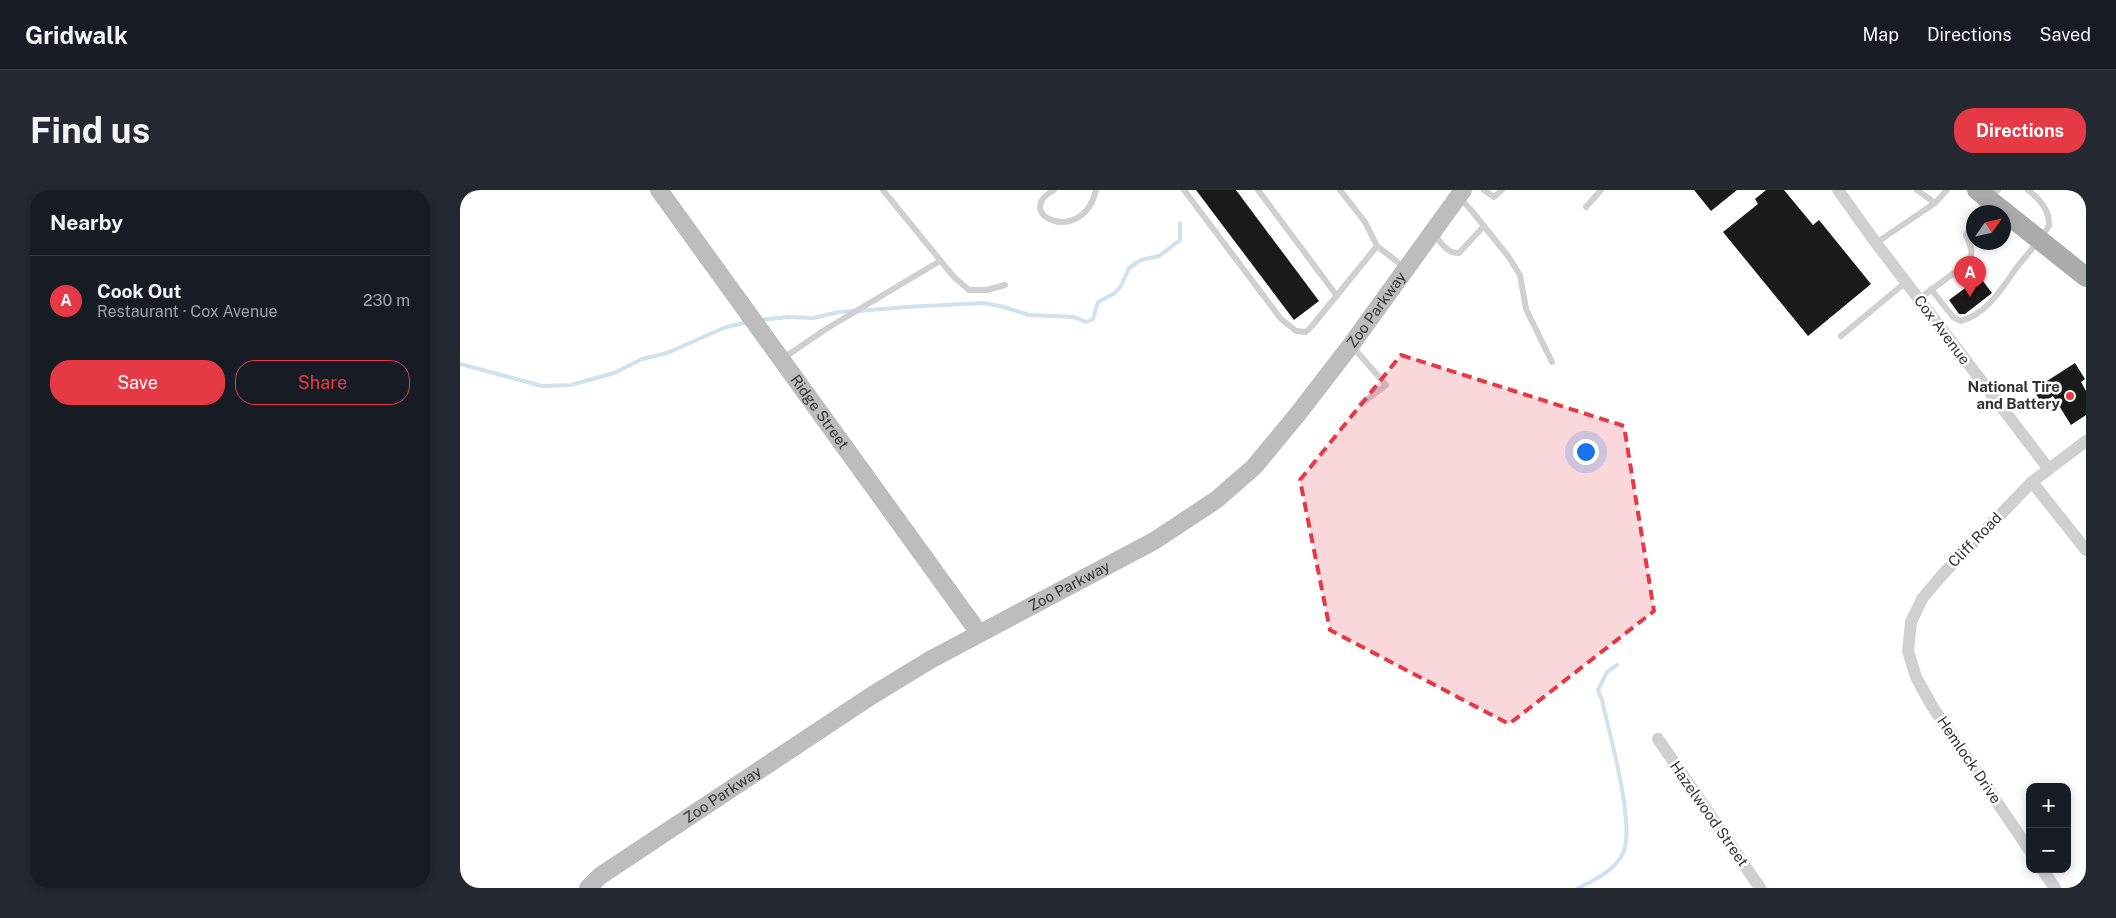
<!DOCTYPE html>
<html lang="en">
<head>
<meta charset="utf-8">
<style>
  :root { --surface:#171b24; --page:#242831; --text:#f1f3f6; --muted:#9ea1a6; --line:#363941; --accent:#e63946 }
  body { margin:0; font-family:"Public Sans",sans-serif; background:var(--page); color:var(--text) }
  .controls { position:absolute; right:15px; bottom:15px; display:grid; overflow:hidden; border-radius:10px; box-shadow:0 2px 12px #0003 }
  .controls button { width:45px; height:45px; display:grid; place-items:center; padding:0; border:0; border-bottom:1px solid var(--line); background:var(--surface); color:var(--text); font:25px sans-serif }
  .compass { position:absolute; left:1506px; top:15px; width:45px; height:45px; border-radius:50%; background:var(--surface); box-shadow:0 2px 12px #0003; rotate:56deg }
  .you { position:absolute; left:1125px; top:261px; width:18px; height:18px; margin:-12px; border:4px solid #fff; border-radius:50%; background:#1a73e8; box-shadow:0 0 0 8px #1a73e833 }
  .badge { display:grid; place-items:center; width:32px; height:32px; border-radius:50%; background:var(--accent); color:#fff; font-size:16px; font-weight:700 }
  .pin { position:absolute; translate:-50% -41px; filter:drop-shadow(0 1px 2px #0008) }
  .pin::after { content:''; position:absolute; top:26px; width:18px; height:15px; background:inherit; clip-path:polygon(0 0,100% 0,50% 100%) }
  .list { margin:0; padding:0; list-style:none }
  h2 { display:flex; justify-content:space-between; align-items:center; height:65px; margin:0; padding:0 20px; font-size:21px }
  h2 small { font-size:16px; font-weight:400; color:var(--muted) }
  .list li { display:grid; grid-template-columns:32px 1fr auto; gap:15px; align-items:center; box-sizing:border-box; height:90px; padding:0 20px; border-top:1px solid var(--line) }
  .list b { display:block; font-size:19px; white-space:nowrap }
  .list p { margin:0; font-size:16px; white-space:nowrap; color:var(--muted) }
  .list em { font-size:16px; font-style:normal; color:var(--muted) }
  .actions { display:flex; gap:10px; padding:15px 20px }
  .actions a { flex:1; padding:11px 0; border:1px solid var(--accent); border-radius:20px; text-align:center; font-size:18px; color:var(--accent) }
  .actions .main { background:var(--accent); color:#fff }
  .map { position:relative; flex:none; width:1626px; height:698px; overflow:hidden; border-radius:20px }
  header { display:flex; align-items:center; gap:30px; box-sizing:border-box; height:70px; padding:0 25px; background:var(--surface); border-bottom:1px solid var(--line) }
  header strong { font-size:24px }
  nav { display:flex; gap:28px; margin-inline-start:auto; font-size:18px }
  .intro { display:flex; align-items:center; justify-content:space-between; box-sizing:border-box; height:120px; padding:0 30px }
  h1 { margin:0; font-size:35px }
  .button { padding:12px 22px; border-radius:20px; background:var(--accent); color:#fff; font-size:18px; font-weight:700 }
  main { display:flex; gap:30px; padding:0 30px }
  aside { flex:1; background:var(--surface); border-radius:20px; box-shadow:0 2px 12px #0003 }
  .map>svg:first-child { display:block }
  .lines { fill:none; stroke-linecap:round; stroke-linejoin:round }
  .stream { stroke:#cfe2ee; stroke-width:4 }
  .building { fill:#1a1a1a }
  .lane { stroke:#d0d0d0; stroke-width:6 }
  .street { stroke:#d0d0d0; stroke-width:12 }
  .secondary { stroke:#bdbdbd; stroke-width:18 }
  .primary { stroke:#ababab; stroke-width:20 }
  .marked { fill:#e63946; fill-opacity:0.2; stroke:#e63946; stroke-width:4; stroke-dasharray:10 6; stroke-linejoin:round }
  .poi-dot { fill:#e63946; stroke:#fff; stroke-width:2 }
  .labels { text-anchor:middle; stroke-width:5; stroke-linejoin:round; paint-order:stroke }
  .street-label { font-size:15px; fill:#333; stroke:#fff }
  .poi-label { font-size:15px; font-weight:bold; fill:#333; stroke:#fff; text-anchor:end }
</style>
</head>
<body>
<header>
<strong>Gridwalk</strong>
<nav><a>Map</a><a>Directions</a><a>Saved</a></nav>
</header>
<div class="intro"><h1>Find us</h1><a class="button">Directions</a></div>
<main>
<aside>
<h2>Nearby<small></small></h2>
<ul class="list">
<li><span class="badge">A</span><div><b>Cook Out</b><p>Restaurant · Cox Avenue</p></div><em>230 m</em></li>
</ul>
<div class="actions"><a class="main">Save</a><a>Share</a></div>
</aside>
<div class="map">
<svg width="1626" height="698" viewBox="0 0 1626 698">
  <rect width="100%" height="100%" fill="#fff"/>
  <g class="lines">
    <g class="stream">
      <polyline points="399,121 446,117 524,113 544,117 569,125 614,127 626,132 633,129 638,112 655,103 661,96 669,78 681,70 699,66 720,50 720,33"/>
      <polyline points="300,130 328,127 353,128 379,122 392,121"/>
      <polyline points="0,174 82,196 111,195 154,183 182,169 207,163 266,137 288,132"/>
      <path d="M1118,698c16,-7 38,-19 45,-35 13,-27 -14,-121 -21,-153l-4,-10 9,-18 10,-7"/>
    </g>
  </g>
  <g class="building">
    <polygon points="736,0 776,0 859,111 834,130"/>
    <polygon points="1234,0 1277,0 1251,21"/>
    <polygon points="1306,0 1324,0 1353,35 1359,30 1411,94 1348,146 1263,42 1298,14 1295,9"/>
    <polygon points="1520,87 1532,103 1505,124 1499,124 1489,110"/>
    <polygon points="1615,173 1625,189 1621,192 1626,201 1626,225 1611,235 1593,206 1582,213 1573,200"/>
  </g>
  <g class="lines">
    <g class="lane">
      <polyline points="423,0 493,86 509,100 527,100 545,95"/>
      <path d="M594,0c-44,25 29,57 42,0"/>
      <polyline points="724,0 821,129 836,141 846,142 852,136 917,56 945,78"/>
      <polyline points="798,0 877,106"/>
      <polyline points="880,0 905,32 917,56"/>
      <polyline points="1024,0 1034,7 1042,0"/>
      <polyline points="1457,0 1475,13 1487,0"/>
      <polyline points="999,7 1011,20 1048,66 1060,85 1066,119 1092,172"/>
      <polyline points="1126,17 1141,0"/>
      <polyline points="1519,22 1527,8 1538,0"/>
      <path d="M974,44c6,8 14,20 25,19l25,-27"/>
      <polyline points="1416,53 1475,13"/>
      <path d="M1471,99l22,28 8,4c28,-8 41,-34 57,-55 11,-14 22,-26 31,-40 1,-16 -9,-27 -21,-36"/>
      <path d="M1459,109l47,-35c9,-10 5,-18 0,-29l8,-13"/>
      <polyline points="1381,146 1446,92"/>
      <polyline points="892,156 926,195 901,214"/>
      <polyline points="322,169 366,139 480,71"/>
    </g>
    <g class="street">
      <polyline points="1378,0 1416,53 1588,278"/>
      <polyline points="0,3 6,0"/>
      <polyline points="1572,292 1626,360"/>
      <polyline points="1198,549 1300,698"/>
      <polyline points="1570,661 1472,516 1456,487 1448,461 1451,432 1462,409 1482,385 1572,292 1626,251"/>
      <polyline points="1582,679 1595,698"/>
    </g>
    <g class="secondary">
      <path id="s1" d="M199,0l320,443"/>
      <path id="s2" d="M128,698l12,-12 271,-180 59,-36 224,-119 62,-41 38,-33 43,-52 54,-70 112,-155"/>
    </g>
    <polyline class="primary" points="1517,0 1626,87"/>
  </g>
  <path class="marked" d="M941,165l223,71 30,185 -145,113 -179,-94 -30,-150z"/>
  <circle class="poi-dot" cx="1610" cy="206" r="5"/>
  <g class="labels">
    <g class="street-label">
      <text dy="5" stroke="none"><textPath href="#s2" startOffset="989">Zoo Parkway</textPath></text>
      <text transform="translate(1482 140) rotate(53)" y="5">Cox Avenue</text>
      <text dy="5" stroke="none"><textPath href="#s1" startOffset="274">Ridge Street</textPath></text>
      <text transform="translate(1515 350) rotate(-46)" y="5">Cliff Road</text>
      <text dy="5" stroke="none"><textPath href="#s2" startOffset="569">Zoo Parkway</textPath></text>
      <text transform="translate(1509 570) rotate(56)" y="5">Hemlock Drive</text>
      <text dy="5" stroke="none"><textPath href="#s2" startOffset="164">Zoo Parkway</textPath></text>
      <text transform="translate(1249 624) rotate(55)" y="5">Hazelwood Street</text>
    </g>
    <g class="poi-label">
      <text x="1600" y="202">National Tire<tspan x="1600" dy="17">and Battery</tspan></text>
    </g>
  </g>
</svg>
<div class="controls">
<button>+</button>
<button>−</button>
</div>
<svg class="compass" viewBox="-18 -18 36 36"><path d="M0-13l5 13h-10z" fill="#e53935"/><path d="M0 13l5-13h-10z" fill="#9ea1a6"/></svg>
<div class="you"></div>
<div class="pin badge" style="left:1510px;top:107px">A</div>
</div>
</main>
</body>
</html>
